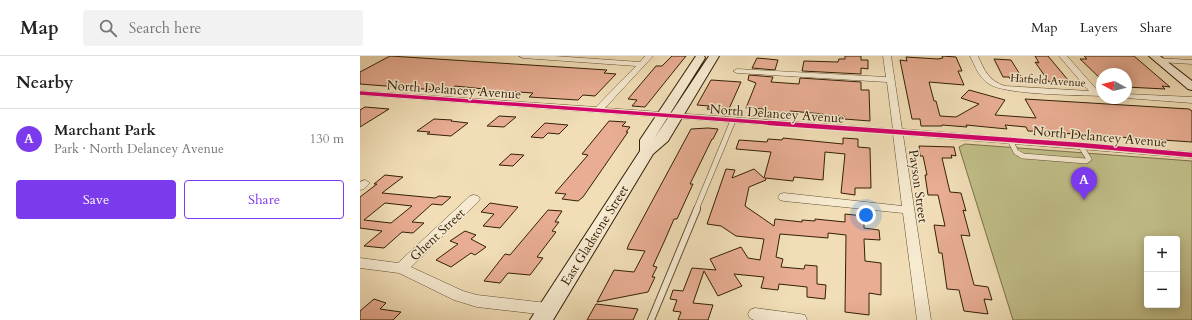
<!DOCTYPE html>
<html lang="en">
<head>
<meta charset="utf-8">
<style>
  :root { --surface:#fff; --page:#f2f2f2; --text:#222; --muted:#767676; --line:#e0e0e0; --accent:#7c3aed }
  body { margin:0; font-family:Cardo,serif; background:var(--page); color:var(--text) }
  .controls { position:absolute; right:12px; bottom:12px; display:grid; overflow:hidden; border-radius:4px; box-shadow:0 2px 10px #0003 }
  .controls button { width:36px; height:36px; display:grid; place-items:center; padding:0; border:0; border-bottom:1px solid var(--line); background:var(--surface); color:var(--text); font:20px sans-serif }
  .compass { position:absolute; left:736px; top:12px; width:36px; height:36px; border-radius:50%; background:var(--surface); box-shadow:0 2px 10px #0003; rotate:278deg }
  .you { position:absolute; left:506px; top:159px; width:14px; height:14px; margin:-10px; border:3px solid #fff; border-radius:50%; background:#1a73e8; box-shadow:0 0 0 6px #1a73e833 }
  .badge { display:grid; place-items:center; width:26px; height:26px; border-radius:50%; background:var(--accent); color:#fff; font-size:13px; font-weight:700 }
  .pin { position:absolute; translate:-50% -33px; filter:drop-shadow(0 1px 2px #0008) }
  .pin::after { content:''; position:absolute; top:21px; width:14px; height:12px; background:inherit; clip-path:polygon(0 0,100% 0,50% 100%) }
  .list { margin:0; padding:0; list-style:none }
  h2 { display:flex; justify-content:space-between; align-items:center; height:52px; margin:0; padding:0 16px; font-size:17px }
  h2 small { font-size:13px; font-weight:400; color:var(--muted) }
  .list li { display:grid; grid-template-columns:26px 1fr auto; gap:12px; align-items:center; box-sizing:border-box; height:60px; padding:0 16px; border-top:1px solid var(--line) }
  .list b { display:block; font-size:15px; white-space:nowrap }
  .list p { margin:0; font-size:13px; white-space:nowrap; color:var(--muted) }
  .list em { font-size:13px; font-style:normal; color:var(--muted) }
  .actions { display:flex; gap:8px; padding:12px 16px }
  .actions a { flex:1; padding:9px 0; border:1px solid var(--accent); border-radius:4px; text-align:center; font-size:14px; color:var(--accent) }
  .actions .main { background:var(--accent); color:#fff }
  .icon { flex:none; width:22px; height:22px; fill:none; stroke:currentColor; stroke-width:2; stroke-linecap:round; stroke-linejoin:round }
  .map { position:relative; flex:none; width:832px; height:264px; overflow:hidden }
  header { display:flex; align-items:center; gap:24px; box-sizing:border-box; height:56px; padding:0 20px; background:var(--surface); border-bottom:1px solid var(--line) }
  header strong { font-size:19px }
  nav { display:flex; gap:22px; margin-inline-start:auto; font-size:14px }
  .search { width:280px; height:36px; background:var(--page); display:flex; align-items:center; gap:10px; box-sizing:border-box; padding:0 14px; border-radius:4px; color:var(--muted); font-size:15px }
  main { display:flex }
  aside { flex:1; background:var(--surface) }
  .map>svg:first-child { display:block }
  .green { fill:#c1bf89; stroke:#7a7048; fill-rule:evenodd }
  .building { fill:#e8ad92; stroke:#342006; fill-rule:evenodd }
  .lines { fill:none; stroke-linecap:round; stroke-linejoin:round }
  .lane-far2-casing { stroke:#635032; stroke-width:5 }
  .lane-far1-casing { stroke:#635032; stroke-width:6 }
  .lane-casing { stroke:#635032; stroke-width:8 }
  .street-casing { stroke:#635032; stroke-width:1 }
  .secondary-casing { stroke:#342006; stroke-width:2 }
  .lane-far2 { stroke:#f6ead0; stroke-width:4 }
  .lane-far1 { stroke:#f6ead0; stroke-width:5 }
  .lane { stroke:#f6ead0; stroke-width:6 }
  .street { fill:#f6ead0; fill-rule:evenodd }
  .secondary { fill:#f6ead0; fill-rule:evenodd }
  .cycleway-far1-casing { stroke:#f6ead0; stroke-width:5.5 }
  .cycleway-casing { stroke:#f6ead0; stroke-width:7 }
  .cycleway-far1 { stroke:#d6006c; stroke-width:3.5 }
  .cycleway { stroke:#d6006c; stroke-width:4.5 }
  .labels { text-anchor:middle; stroke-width:3; stroke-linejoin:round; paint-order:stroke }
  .far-street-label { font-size:11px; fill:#342006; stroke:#f6ead0 }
  .street-label { font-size:13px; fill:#342006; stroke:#f6ead0 }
</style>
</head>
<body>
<header>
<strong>Map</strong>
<div class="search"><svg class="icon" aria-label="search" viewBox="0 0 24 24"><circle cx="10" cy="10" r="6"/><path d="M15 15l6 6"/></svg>Search here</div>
<nav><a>Map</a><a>Layers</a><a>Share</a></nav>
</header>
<main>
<aside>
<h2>Nearby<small></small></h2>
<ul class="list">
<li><span class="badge">A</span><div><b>Marchant Park</b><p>Park · North Delancey Avenue</p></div><em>130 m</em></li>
</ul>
<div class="actions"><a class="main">Save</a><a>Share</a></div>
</aside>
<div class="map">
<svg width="832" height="264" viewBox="0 0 832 264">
  <rect width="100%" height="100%" fill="#f1deb7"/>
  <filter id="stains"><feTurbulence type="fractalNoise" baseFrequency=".005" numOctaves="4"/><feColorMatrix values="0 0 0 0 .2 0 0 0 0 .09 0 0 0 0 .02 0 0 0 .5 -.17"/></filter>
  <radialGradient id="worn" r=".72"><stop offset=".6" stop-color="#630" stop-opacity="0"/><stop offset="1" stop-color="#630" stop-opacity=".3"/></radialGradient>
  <path class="green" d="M605,88l227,17v159h-179l-54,-173zM787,183h30v66h-30z"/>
  <g class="building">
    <polygon points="30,0 247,14 244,17 256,18 235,40 223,39 218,44 169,41 173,37 144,35 139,38 118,37 124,33 95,30 89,35 0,28 0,16"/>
    <polygon points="312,0 326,0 285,51 272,50 277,44 268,43 296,10 302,10"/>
    <polygon points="485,0 501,0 501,4 508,4 508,13 501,12 501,18 442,15 444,5 478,6 479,3 485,3"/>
    <polygon points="582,0 596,1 602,15 598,15 604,29 569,26 574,45 576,45 580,60 596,61 619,48 601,42 609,34 645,44 635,59 676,62 665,43 829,53 832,55 832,86 700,77 699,76 668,75 666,71 645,69 647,73 606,69 607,71 582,69 582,70 561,70 560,63 552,63 540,4 547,5 546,1 578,3 583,2"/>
    <polygon points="675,0 688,0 708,24 702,24 704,27 689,26 675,6 679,7"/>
    <polygon points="724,0 774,0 810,31 802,30 805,33 766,31 766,18 742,18 742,24 720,3 727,3"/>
    <polygon points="397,2 408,3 418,4 415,14 392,12"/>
    <polygon points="634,3 651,4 664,25 651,24 649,21 643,21"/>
    <polygon points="389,19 413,21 411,26 439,28 440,22 501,26 501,34 509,34 510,65 484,63 484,60 463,59 463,58 430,55 429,59 402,57 404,53 386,52 396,27 388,24"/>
    <polygon points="351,24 381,26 368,55 347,53 349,50 337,49"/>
    <polygon points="5,51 29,53 0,71 0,54"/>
    <polygon points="139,60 156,61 144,71 127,70"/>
    <polygon points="74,63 92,64 91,65 108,67 91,80 67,78 70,76 57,75"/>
    <polygon points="249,65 266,66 262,70 270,71 266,76 268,76 223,141 218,145 202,143 206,138 195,137 228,99 222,98"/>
    <polygon points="185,67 208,69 199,78 188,77 183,82 171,81"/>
    <polygon points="348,72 358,73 353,83 352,83 330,128 333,128 317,163 314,163 304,186 293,210 297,211 292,221 295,221 288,236 237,246 254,214 274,216 285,195 267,193 269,188 331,73"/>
    <polygon points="423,82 483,88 483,82 498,83 498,91 510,92 511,132 495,132 495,139 481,137 485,98 465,96 463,124 434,121 433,125 405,122 406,124 389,131 385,150 414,170 415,163 442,166 442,164 455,165 455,163 485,166 485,158 504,160 504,172 519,174 520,184 504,183 505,205 521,207 521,239 509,237 509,259 485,256 486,179 468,177 468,182 420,178 416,201 423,203 421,211 444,213 445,209 457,210 457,228 466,229 465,243 447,241 447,231 419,228 418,234 401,232 404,221 374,218 382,230 358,240 344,215 333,247 353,249 348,264 318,264 321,256 313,255 317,244 310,243 313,234 323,235 332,212 356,214 350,203 381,191 388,202 400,204 404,183 376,180 361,170 347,168 366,113 375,114 372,122 394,113 404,122 411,96 376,93 379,84 407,86 408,83 422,84"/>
    <polygon points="559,90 594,91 596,100 591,99 592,102 582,102 590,136 601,137 606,155 603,154 610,180 601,179 614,229 628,231 632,244 624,243 628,258 604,255 599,234 587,233 582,197 579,197 574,169 585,170 578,139 568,139 565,119 567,119 563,100 560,100"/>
    <polygon points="151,98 164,99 153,110 139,109"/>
    <path d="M25,119l18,2 -21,16 53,5 4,-2 12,1 -9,8 -10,-1 -20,18 12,1 -11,10 -11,-1 -18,16 -20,-2 18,-15 -22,-3v-31l17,-13h-3zM25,147l27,3 -21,17 -27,-3z"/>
    <polygon points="130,147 143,149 158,151 140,172 123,170 134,158 121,156"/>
    <polygon points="188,154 202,155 195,166 199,166 192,175 196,176 177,201 183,202 170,219 148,217 140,227 124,225 145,198 150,199"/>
    <polygon points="105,175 116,179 111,183 126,191 115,199 111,197 91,211 76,204 98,188 90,185"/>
    <polygon points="14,243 26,247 20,253 41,256 33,264 0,264 0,255"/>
    <polygon points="236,248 278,253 273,264 227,264"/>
  </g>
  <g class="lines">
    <g class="lane-far2-casing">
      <polyline id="lane-far2" points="372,68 373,65"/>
    </g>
    <g class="lane-far1-casing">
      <g id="lane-far1">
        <polyline points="650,84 656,96 663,100 726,105 729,103 720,89"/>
        <polyline points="336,154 372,67"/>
      </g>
    </g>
    <g class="lane-casing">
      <polyline id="lane" points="291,264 337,153"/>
    </g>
    <g class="street-casing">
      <g id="street">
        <polygon points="159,0 194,0 280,6 285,0 293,0 245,52 533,73 527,26 377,17 373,15 377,13 526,21 523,0 531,0 542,73 832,96 832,102 543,79 571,264 557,264 543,157 424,145 420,144 418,141 420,138 424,137 542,150 533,78 0,39 0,35 236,51 276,10 163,2"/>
        <path d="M610,0h8c6,14 11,25 27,30l84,5 -30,-35h8l31,35 4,1v4c-23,-1 -97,-1 -113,-12 -10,-6 -14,-18 -19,-28z"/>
        <polygon points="796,2 832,4 832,8 799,6 795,4"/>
        <polygon points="766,38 832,41 832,47 766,42 764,42 766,42"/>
        <polygon points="5,124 10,127 4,133 0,134 0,126"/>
        <polygon points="114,139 118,140 120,143 118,146 51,211 103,235 117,239 187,247 192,249 194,253 192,257 187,259 117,251 94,244 39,217 0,212 0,202 38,207 110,140"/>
        <polygon points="395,252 440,258 445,259 447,264 394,264 390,262 388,258 390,254"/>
      </g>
    </g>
    <g class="secondary-casing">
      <g id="secondary">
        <polygon points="336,0 344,0 345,2 294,83 349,0 359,0 308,85 293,98 193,264 170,264 280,95 280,84"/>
        <polygon points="789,0 800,0 832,25 832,34 828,33"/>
      </g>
    </g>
    <use href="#lane-far2" class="lane-far2"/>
    <use href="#lane-far1" class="lane-far1"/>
    <use href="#lane" class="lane"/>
    <use href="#street" class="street"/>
    <use href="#secondary" class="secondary"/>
    <g class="cycleway-far1-casing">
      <polyline id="cycleway-far1" points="0,37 423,68"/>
    </g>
    <g class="cycleway-casing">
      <polyline id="cycleway" points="409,67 720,89 832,99"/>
    </g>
    <use href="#cycleway-far1" class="cycleway-far1"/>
    <use href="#cycleway" class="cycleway"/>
  </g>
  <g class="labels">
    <g class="far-street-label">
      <text transform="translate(688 24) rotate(4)" y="4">Hatfield Avenue</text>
    </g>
    <g class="street-label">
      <text transform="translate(94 33) rotate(4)" y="5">North Delancey Avenue</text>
      <text transform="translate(417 57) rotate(4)" y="5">North Delancey Avenue</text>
      <text transform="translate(740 80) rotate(5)" y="5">North Delancey Avenue</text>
      <text transform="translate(559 130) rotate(82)" y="5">Payson Street</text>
      <text transform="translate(77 178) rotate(-43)" y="5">Ghent Street</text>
      <text transform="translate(234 179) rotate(-58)" y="5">East Gladstone Street</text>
    </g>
  </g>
  <rect width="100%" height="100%" filter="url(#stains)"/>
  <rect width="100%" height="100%" fill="url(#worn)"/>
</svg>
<div class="controls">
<button>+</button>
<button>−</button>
</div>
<svg class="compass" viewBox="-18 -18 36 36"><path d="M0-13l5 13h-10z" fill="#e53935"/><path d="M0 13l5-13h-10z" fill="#767676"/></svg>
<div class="you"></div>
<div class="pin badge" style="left:724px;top:144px">A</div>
</div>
</main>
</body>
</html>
